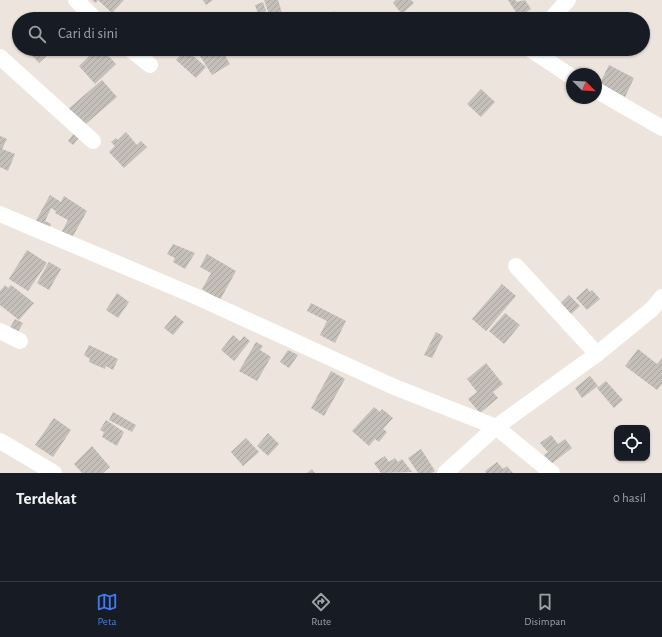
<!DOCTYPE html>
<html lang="id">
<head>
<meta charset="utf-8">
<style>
  :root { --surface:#171b24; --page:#242831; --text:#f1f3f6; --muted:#9ea1a6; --line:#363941; --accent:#427af5 }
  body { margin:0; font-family:"Alegreya Sans",sans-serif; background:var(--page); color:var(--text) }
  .controls { position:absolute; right:12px; bottom:12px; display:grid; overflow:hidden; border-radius:8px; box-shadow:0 1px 3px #0004 }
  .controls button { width:36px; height:36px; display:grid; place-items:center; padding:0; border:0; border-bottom:1px solid var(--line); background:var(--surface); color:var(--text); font:20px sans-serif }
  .compass { position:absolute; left:566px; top:68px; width:36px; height:36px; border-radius:50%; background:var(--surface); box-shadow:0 1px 3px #0004; rotate:114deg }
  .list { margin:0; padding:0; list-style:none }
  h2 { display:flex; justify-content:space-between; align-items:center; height:52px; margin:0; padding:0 16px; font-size:17px }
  h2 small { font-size:13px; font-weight:400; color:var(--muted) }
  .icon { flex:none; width:22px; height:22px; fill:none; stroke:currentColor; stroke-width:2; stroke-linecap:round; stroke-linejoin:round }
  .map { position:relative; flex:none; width:662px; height:473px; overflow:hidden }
  .search { position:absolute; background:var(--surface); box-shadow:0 1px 3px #0004; left:12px; right:12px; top:12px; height:44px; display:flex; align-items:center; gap:10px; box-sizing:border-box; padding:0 14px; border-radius:22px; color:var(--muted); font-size:15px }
  .sheet { height:108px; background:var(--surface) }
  nav { display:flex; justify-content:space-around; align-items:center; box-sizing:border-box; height:56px; border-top:1px solid var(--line); background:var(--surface); font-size:11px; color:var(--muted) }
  nav a { display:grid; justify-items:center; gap:2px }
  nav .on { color:var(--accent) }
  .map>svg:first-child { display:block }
  .building { fill:url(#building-hatch) }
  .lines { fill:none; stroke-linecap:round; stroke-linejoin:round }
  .minor { stroke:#fff; stroke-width:16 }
</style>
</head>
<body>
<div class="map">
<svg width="662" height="473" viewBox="0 0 662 473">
  <defs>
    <pattern id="building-hatch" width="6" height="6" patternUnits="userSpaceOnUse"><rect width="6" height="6" fill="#c5bfb9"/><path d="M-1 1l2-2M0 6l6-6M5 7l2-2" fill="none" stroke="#a9a49f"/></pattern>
  </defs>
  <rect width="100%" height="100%" fill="#ece4dd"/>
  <g class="building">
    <polygon points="92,0 124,0 112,13 98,0 96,3"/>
    <polygon points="203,0 213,0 206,5"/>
    <polygon points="264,0 278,0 282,13 270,17"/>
    <polygon points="396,0 411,0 414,3 402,14 393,3"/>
    <polygon points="508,0 515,0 517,2 525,0 531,9 519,17"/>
    <polygon points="263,2 266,11 258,14 255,5"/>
    <polygon points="334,11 342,19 326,19"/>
    <polygon points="26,49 54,49 39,63"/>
    <polygon points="96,49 102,49 116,64 95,84 79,66"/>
    <polygon points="185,49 206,67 196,78 176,60"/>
    <polygon points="211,49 221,49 230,64 212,75 200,56"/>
    <polygon points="609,65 634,78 625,97 600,83"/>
    <polygon points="102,80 117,97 81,128 67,110"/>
    <polygon points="481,89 495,102 481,117 467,104"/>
    <polygon points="78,128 83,133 73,145 68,141"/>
    <polygon points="126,132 137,145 141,141 147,147 124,168 109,152 115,146 111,142 116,138 118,140"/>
    <polygon points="0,136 7,139 2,149 15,154 8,171 0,167"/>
    <polygon points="50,195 61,202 64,196 87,211 69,243 59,237 68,220 55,213 56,211 51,208 45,221 51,224 47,233 33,226"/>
    <polygon points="173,244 195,253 185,269 173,262 175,258 167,254"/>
    <polygon points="27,250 47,263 28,291 9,279"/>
    <polygon points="207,254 236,271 220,300 202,289 211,273 200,267"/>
    <polygon points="49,262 61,269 49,290 37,283"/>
    <polygon points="502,284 516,296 486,331 472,319"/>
    <polygon points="5,285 8,288 11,285 34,303 19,320 0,305 0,291"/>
    <polygon points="587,288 590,292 592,290 600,299 587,310 576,298"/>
    <polygon points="117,293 129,302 118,318 106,310"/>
    <polygon points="569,295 580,306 569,316 559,305"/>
    <polygon points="311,303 346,321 335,343 320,335 327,321 307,311"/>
    <polygon points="505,313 520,325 504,344 489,331"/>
    <polygon points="175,315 184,322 173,335 164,328"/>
    <polygon points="15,319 23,323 16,335 8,331"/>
    <polygon points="436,332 443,336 432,358 424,355"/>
    <polygon points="233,335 240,341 244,336 250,341 234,361 221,350"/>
    <polygon points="256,342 263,346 260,350 271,357 257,381 239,371"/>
    <polygon points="89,345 118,359 113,370 106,366 105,369 89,362 90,359 84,355"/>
    <polygon points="638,349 657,364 662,358 662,384 657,390 625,366"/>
    <polygon points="288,350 298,355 289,368 280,362"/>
    <polygon points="486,363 503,384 493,392 498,398 480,413 468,399 477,392 467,379"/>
    <polygon points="331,371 345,379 324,416 311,408"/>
    <polygon points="590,376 598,386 582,398 575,388"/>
    <polygon points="606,381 623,400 614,408 597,388"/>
    <polygon points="374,407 380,412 382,409 393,418 383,429 387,432 379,442 375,439 369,446 352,431"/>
    <polygon points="113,412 136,425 132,432 109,420"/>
    <polygon points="54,418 71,430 53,457 35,445"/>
    <polygon points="106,420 124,432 117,446 102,437 104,432 100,430"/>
    <polygon points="268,433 279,444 268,456 257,446"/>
    <polygon points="551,435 558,444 565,439 572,448 551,464 544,455 548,452 540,443"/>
    <polygon points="246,438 259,452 243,466 231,452"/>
    <polygon points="92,446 110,467 103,473 82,473 74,464"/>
    <polygon points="421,449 435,471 432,473 418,473 408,458"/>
    <polygon points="385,456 389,462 395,458 398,462 402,459 412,472 381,473 374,463"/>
    <polygon points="497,462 503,469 507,466 513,473 486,473 485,471"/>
    <polygon points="312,469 315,473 307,473"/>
  </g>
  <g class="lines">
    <g class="minor">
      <polyline points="76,0 95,19"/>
      <polyline points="551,19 568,0"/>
      <polyline points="130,49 150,65"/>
      <polyline points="530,49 572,77"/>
      <polyline points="0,57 93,141"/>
      <polyline points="596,90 662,128"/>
      <polyline points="0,214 197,297 392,386 496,427 552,473"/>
      <polyline points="516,266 597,354"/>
      <polyline points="0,331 20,341"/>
      <polyline points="0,441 54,473"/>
      <polyline points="445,473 496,427 597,354 652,309 662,297"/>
    </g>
  </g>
</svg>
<div class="controls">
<button><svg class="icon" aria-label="locate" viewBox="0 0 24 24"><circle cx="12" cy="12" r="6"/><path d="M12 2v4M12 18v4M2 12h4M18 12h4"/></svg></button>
</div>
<svg class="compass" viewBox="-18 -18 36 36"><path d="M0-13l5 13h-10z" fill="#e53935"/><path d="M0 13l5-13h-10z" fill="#9ea1a6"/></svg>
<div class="search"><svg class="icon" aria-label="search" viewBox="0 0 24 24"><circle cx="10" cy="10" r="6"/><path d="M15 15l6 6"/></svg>Cari di sini</div>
</div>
<section class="sheet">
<h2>Terdekat<small>0 hasil</small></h2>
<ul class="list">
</ul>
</section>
<nav>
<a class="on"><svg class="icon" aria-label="map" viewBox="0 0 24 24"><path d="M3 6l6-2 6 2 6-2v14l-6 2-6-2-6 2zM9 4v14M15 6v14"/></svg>Peta</a>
<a><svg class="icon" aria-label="directions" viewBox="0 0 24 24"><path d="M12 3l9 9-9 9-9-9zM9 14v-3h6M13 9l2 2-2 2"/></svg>Rute</a>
<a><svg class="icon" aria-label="saved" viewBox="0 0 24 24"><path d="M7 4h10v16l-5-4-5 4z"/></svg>Disimpan</a>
</nav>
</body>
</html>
